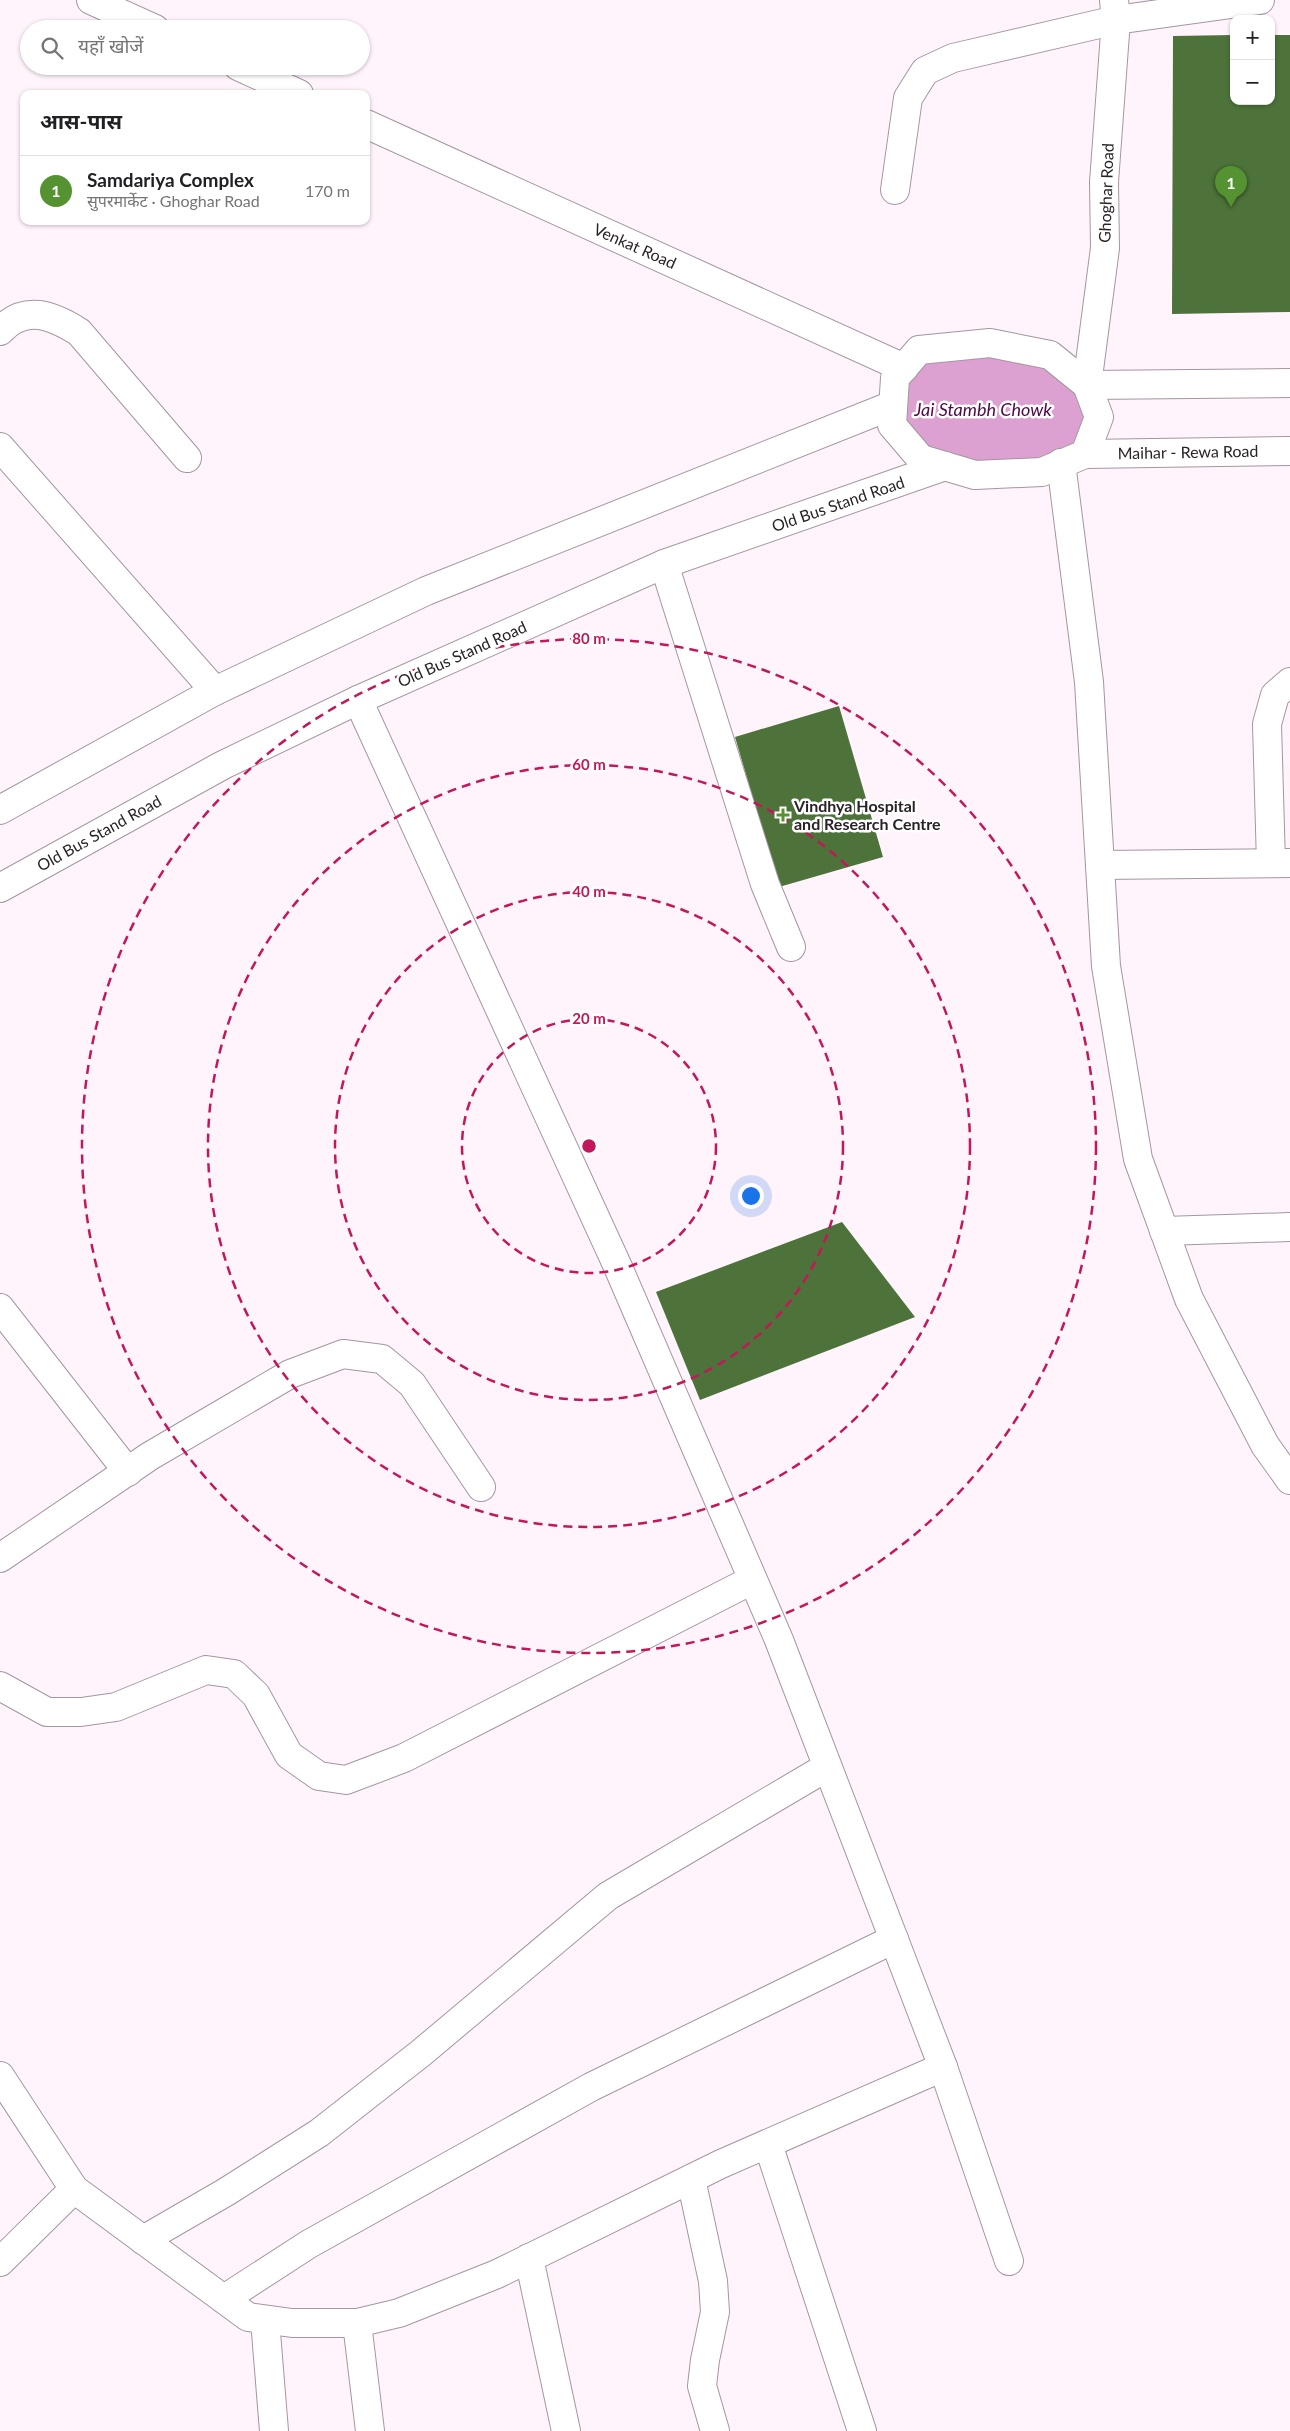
<!DOCTYPE html>
<html lang="hi">
<head>
<meta charset="utf-8">
<style>
  :root { --surface:#fff; --page:#f6f6f6; --text:#202124; --muted:#757577; --line:#e0e0e0; --accent:#559231 }
  body { margin:0; font-family:Lato,"Noto Sans Devanagari",sans-serif; background:var(--page); color:var(--text) }
  .controls { position:absolute; right:15px; top:15px; display:grid; overflow:hidden; border-radius:10px; box-shadow:0 1px 4px #0004 }
  .controls button { width:45px; height:45px; display:grid; place-items:center; padding:0; border:0; border-bottom:1px solid var(--line); background:var(--surface); color:var(--text); font:25px sans-serif }
  .you { position:absolute; left:750px; top:1195px; width:18px; height:18px; margin:-12px; border:4px solid #fff; border-radius:50%; background:#1a73e8; box-shadow:0 0 0 8px #1a73e833 }
  .badge { display:grid; place-items:center; width:32px; height:32px; border-radius:50%; background:var(--accent); color:#fff; font-size:16px; font-weight:700 }
  .pin { position:absolute; translate:-50% -41px; filter:drop-shadow(0 1px 2px #0008) }
  .pin::after { content:''; position:absolute; top:26px; width:18px; height:15px; background:inherit; clip-path:polygon(0 0,100% 0,50% 100%) }
  .list { margin:0; padding:0; list-style:none }
  h2 { display:flex; justify-content:space-between; align-items:center; height:65px; margin:0; padding:0 20px; font-size:21px }
  h2 small { font-size:16px; font-weight:400; color:var(--muted) }
  .list li { display:grid; grid-template-columns:32px 1fr auto; gap:15px; align-items:center; box-sizing:border-box; height:70px; padding:0 20px; border-top:1px solid var(--line) }
  .list b { display:block; font-size:19px; white-space:nowrap }
  .list p { margin:0; font-size:16px; white-space:nowrap; color:var(--muted) }
  .list em { font-size:16px; font-style:normal; color:var(--muted) }
  .icon { flex:none; width:28px; height:28px; fill:none; stroke:currentColor; stroke-width:2; stroke-linecap:round; stroke-linejoin:round }
  .map { position:relative; flex:none; width:1290px; height:2431px; overflow:hidden }
  .search { position:absolute; background:var(--surface); box-shadow:0 1px 4px #0004; left:20px; top:20px; width:350px; height:55px; display:flex; align-items:center; gap:12px; box-sizing:border-box; padding:0 18px; border-radius:28px; color:var(--muted); font-size:19px }
  .panel { position:absolute; background:var(--surface); box-shadow:0 1px 4px #0004; left:20px; top:90px; width:350px; height:135px; border-radius:10px }
  .map>svg:first-child { display:block }
  .water { fill:#dca1d0 }
  .building { fill:#4d723a }
  .lines { fill:none; stroke-linecap:round; stroke-linejoin:round }
  .minor-casing { stroke:#a496a1; stroke-width:30 }
  .major-casing { stroke:#a496a1; stroke-width:30 }
  .minor { stroke:#fff; stroke-width:28 }
  .major { stroke:#fff; stroke-width:28 }
  .ring { fill:none; stroke:#c2185b; stroke-width:2.5; stroke-dasharray:9 6 }
  .poi-dot { fill:#559231; stroke:#fff; stroke-width:2 }
  .labels { text-anchor:middle; stroke-width:5; stroke-linejoin:round; paint-order:stroke }
  .street-label { font-size:16px; fill:#292327; stroke:#fff }
  .poi-label { font-size:16px; font-weight:bold; fill:#292327; stroke:#fff; text-anchor:start }
  .water-label { font-size:18px; font-style:italic; fill:#4f0847; stroke:#fff }
  .centre { fill:#c2185b; stroke:#fff; stroke-width:2.5 }
  .ring-label { font-size:15px; text-anchor:middle; font-weight:bold; fill:#c2185b; stroke:#fff; stroke-width:5; stroke-linejoin:round; paint-order:stroke }
</style>
</head>
<body>
<div class="map">
<svg width="1290" height="2431" viewBox="0 0 1290 2431">
  <rect width="100%" height="100%" fill="#fff3fc"/>
  <polygon class="water" points="990,343 1087,385 1085,454 975,475 892,425 919,350"/>
  <g class="building">
    <polygon points="1234,35 1234,101 1271,101 1271,35 1290,35 1290,312 1172,314 1173,36"/>
    <polygon points="839,706 883,857 779,887 735,737"/>
    <polygon points="842,1222 915,1317 700,1400 656,1292"/>
  </g>
  <g class="lines">
    <g class="minor-casing">
      <g id="minor">
        <polyline points="895,190 908,98 925,71 953,58 1116,20 1260,0"/>
        <path d="M0,331c25,-27 52,-16 79,1l108,126"/>
        <polyline points="1087,385 1105,248 1104,182 1116,20 1114,0"/>
        <polyline points="0,447 215,691"/>
        <polyline points="1061,463 1089,682 1106,966 1138,1159 1189,1299 1265,1445 1290,1480"/>
        <polyline points="664,564 765,884 791,947"/>
        <polyline points="358,700 618,1267 779,1640 943,2067 1009,2261"/>
        <polyline points="1271,863 1267,724 1275,695 1290,682"/>
        <polyline points="1100,865 1290,863"/>
        <polyline points="1164,1231 1290,1227"/>
        <polyline points="0,1308 128,1472"/>
        <polyline points="0,1558 150,1456 290,1374 343,1354 382,1359 412,1384 481,1487"/>
        <polyline points="0,1686 47,1712 81,1712 116,1707 206,1670 234,1674 256,1695 289,1755 319,1776 346,1780 404,1758 752,1580"/>
        <polyline points="0,2076 74,2189 248,2317 292,2323 357,2323 399,2313 497,2274 721,2164 943,2067"/>
        <polyline points="768,2144 862,2431"/>
        <polyline points="691,2179 713,2281 715,2312 705,2360 702,2386 715,2431"/>
        <polyline points="143,2240 226,2192 319,2133 421,2053 608,1896 827,1767"/>
        <polyline points="529,2258 566,2431"/>
        <polyline points="0,2262 74,2189"/>
        <polyline points="224,2299 309,2244 591,2087 894,1939"/>
        <polyline points="265,2320 274,2431"/>
        <polyline points="357,2323 370,2431"/>
      </g>
    </g>
    <g class="major-casing">
      <g id="major">
        <polyline points="91,0 155,29"/>
        <polyline points="238,66 299,94"/>
        <polyline points="366,124 904,368"/>
        <polygon points="990,343 1050,355 1087,385 1099,417 1085,454 1042,472 975,475 921,459 892,425 895,378 919,350"/>
        <polyline points="1087,385 1290,383"/>
        <polyline points="1085,454 1290,451"/>
        <polyline points="0,810 215,691 426,591 893,405"/>
        <polyline points="0,888 223,765 358,700 664,564 945,466"/>
      </g>
    </g>
    <use href="#minor" class="minor"/>
    <use href="#major" class="major"/>
  </g>
  <g class="ring">
    <circle cx="589" cy="1146" r="127"/>
    <circle cx="589" cy="1146" r="254"/>
    <circle cx="589" cy="1146" r="381"/>
    <circle cx="589" cy="1146" r="507"/>
  </g>
  <path class="poi-dot" d="M780.5 807.5h5v5h5v5h-5v5h-5v-5h-5v-5h5z"/>
  <g class="labels">
    <g class="street-label">
      <text transform="translate(1106 193) rotate(-88)" y="6">Ghoghar Road</text>
      <text transform="translate(635 246) rotate(24)" y="6">Venkat Road</text>
      <text transform="translate(1188 452) rotate(-1)" y="6">Maihar - Rewa Road</text>
      <text transform="translate(838 504) rotate(-19)" y="6">Old Bus Stand Road</text>
      <text transform="translate(462 654) rotate(-24)" y="6">Old Bus Stand Road</text>
      <text transform="translate(99 833) rotate(-29)" y="6">Old Bus Stand Road</text>
    </g>
    <g class="poi-label">
      <text x="794" y="812">Vindhya Hospital<tspan x="794" dy="18">and Research Centre</tspan></text>
    </g>
    <g class="water-label">
      <text x="983" y="416">Jai Stambh Chowk</text>
    </g>
  </g>
  <circle cx="589" cy="1146" r="8" class="centre"/>
  <g class="ring-label">
    <text x="589" y="644">80 m</text>
    <text x="589" y="770">60 m</text>
    <text x="589" y="897">40 m</text>
    <text x="589" y="1024">20 m</text>
  </g>
</svg>
<div class="controls">
<button>+</button>
<button>−</button>
</div>
<div class="you"></div>
<div class="pin badge" style="left:1231px;top:207px">1</div>
<div class="search"><svg class="icon" aria-label="search" viewBox="0 0 24 24"><circle cx="10" cy="10" r="6"/><path d="M15 15l6 6"/></svg>यहाँ खोजें</div>
<section class="panel">
<h2>आस-पास<small></small></h2>
<ul class="list">
<li><span class="badge">1</span><div><b>Samdariya Complex</b><p>सुपरमार्केट · Ghoghar Road</p></div><em>170 m</em></li>
</ul>
</section>
</div>
</body>
</html>
